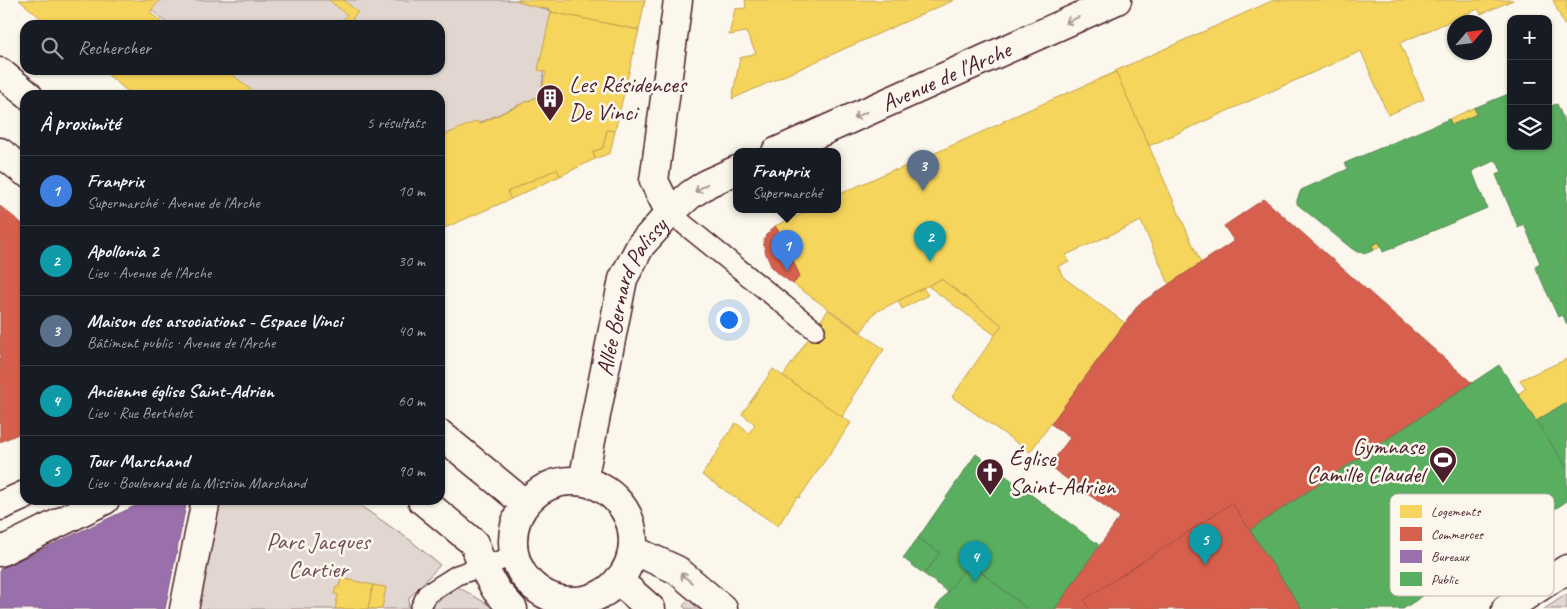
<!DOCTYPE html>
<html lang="fr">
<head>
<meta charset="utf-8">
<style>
  :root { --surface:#171b24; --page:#20242c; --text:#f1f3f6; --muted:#9ea1a6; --line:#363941; --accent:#a6949b }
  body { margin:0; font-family:Caveat,sans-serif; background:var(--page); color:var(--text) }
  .controls { position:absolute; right:15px; top:15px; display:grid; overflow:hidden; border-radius:10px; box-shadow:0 1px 4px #0004 }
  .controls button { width:45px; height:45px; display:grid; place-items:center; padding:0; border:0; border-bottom:1px solid var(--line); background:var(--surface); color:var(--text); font:25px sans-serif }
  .compass { position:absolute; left:1447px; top:15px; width:45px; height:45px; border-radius:50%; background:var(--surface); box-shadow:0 1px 4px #0004; rotate:62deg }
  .you { position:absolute; left:728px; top:319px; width:18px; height:18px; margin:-12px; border:4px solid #fff; border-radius:50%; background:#1a73e8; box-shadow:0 0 0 8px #1a73e833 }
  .badge { display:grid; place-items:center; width:32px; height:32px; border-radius:50%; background:var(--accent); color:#fff; font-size:16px; font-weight:700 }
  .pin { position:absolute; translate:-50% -41px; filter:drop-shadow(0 1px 2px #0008) }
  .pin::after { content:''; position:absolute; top:26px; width:18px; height:15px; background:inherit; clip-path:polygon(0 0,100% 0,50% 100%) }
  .popup { position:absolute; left:733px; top:148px; width:108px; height:65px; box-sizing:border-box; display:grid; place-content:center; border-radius:10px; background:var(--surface); filter:drop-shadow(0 1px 4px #0005); font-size:16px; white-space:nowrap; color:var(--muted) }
  .popup b { font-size:19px; color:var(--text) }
  .popup::after { content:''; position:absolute; left:50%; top:100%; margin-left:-10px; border:10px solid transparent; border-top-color:var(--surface) }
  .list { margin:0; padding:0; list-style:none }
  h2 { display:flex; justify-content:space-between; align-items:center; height:65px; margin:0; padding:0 20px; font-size:21px }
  h2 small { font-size:16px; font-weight:400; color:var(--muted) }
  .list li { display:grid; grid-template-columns:32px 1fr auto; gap:15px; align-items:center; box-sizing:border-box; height:70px; padding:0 20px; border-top:1px solid var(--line) }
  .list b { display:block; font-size:19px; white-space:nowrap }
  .list p { margin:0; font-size:16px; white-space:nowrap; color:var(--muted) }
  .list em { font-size:16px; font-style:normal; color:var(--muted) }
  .icon { flex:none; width:28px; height:28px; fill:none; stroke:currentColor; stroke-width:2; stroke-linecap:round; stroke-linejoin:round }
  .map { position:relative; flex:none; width:1567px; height:609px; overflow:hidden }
  .search { position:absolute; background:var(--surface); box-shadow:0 1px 4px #0004; left:20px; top:20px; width:425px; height:55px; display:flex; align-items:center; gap:12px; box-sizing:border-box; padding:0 18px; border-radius:15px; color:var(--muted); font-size:19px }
  .panel { position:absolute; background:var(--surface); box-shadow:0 1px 4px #0004; left:20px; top:90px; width:425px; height:415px; border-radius:15px }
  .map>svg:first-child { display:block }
  .green { fill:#e2d7d0; stroke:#967b7e }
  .homes { fill:#f6d55c; stroke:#c29e4d }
  .shops { fill:#d6604d; stroke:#ac4c43 }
  .offices { fill:#9970ab; stroke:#815885 }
  .public { fill:#5aae61; stroke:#558351 }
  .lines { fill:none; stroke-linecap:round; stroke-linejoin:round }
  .lane-casing { stroke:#4a1f2b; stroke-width:22 }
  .street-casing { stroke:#4a1f2b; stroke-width:31 }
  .primary-casing { stroke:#4a1f2b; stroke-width:31 }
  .lane { stroke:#fbf7ec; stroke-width:19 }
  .street { stroke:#fbf7ec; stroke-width:28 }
  .primary { stroke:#fbf7ec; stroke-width:28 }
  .oneway { stroke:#ab9695 }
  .labels { text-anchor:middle; stroke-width:5; stroke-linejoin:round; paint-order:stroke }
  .street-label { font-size:24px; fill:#4a1f2b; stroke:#fbf7ec }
  .poi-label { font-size:24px; fill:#4a1f2b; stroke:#fbf7ec; text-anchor:start }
  .park-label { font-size:24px; fill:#704d54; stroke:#fbf7ec }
  .key { fill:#fbf7ec; stroke:#c6b6b2; stroke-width:1 }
  .key-label { font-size:14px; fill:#4a1f2b }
</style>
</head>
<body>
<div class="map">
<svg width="1567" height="609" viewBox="0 0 1567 609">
  <rect width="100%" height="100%" fill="#fbf7ec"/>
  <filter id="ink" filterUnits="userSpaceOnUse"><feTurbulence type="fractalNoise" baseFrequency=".02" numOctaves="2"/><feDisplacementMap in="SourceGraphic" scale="10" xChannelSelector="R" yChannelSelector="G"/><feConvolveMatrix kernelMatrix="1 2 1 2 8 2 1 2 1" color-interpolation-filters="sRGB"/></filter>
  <g filter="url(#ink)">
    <g class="green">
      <polygon points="140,0 522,0 551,12 541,95 440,141 440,95 252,95 222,70 440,70 440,25 169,25"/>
      <polygon points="234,500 352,500 410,540 440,565 409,598 408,609 195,609 214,505"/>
      <polygon points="458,587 496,609 433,609 435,603"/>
      <polygon points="1567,594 1567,609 1544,609"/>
      <polygon points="692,597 707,609 686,609 683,606"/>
    </g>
    <g class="homes">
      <polygon points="19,0 158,0 159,1 150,12 165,25 49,25"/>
      <polygon points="329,0 343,0 358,12 352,19 359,25 338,25 347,15"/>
      <polygon points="516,0 645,0 639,30 551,12 551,10 528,5"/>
      <polygon points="745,0 954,0 732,99 740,58 756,53 746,32 729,35 735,9 746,8"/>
      <polygon points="1274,0 1513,0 1481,14 1478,9 1400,43 1424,99 1388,115 1361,51 1149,146 1115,71"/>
      <polygon points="1553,0 1567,0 1567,23 1564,25"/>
      <polygon points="551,12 639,30 615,131 607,130 603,148 593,152 595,159 560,176 557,169 507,192 511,199 440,230 440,137 477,121 479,124 541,95 546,72 538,70"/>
      <polygon points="102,70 227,70 257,95 132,95"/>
      <polygon points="1116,72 1201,263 1169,284 1141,221 1066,255 1069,262 1058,266 1063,277 1125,323 1030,452 952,397 1002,325 941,279 874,313 861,332 793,284 800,276 780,233 775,226 810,210 837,210 837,197 839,196 838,195 895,169 895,171 1004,122 1003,121"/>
      <polygon points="1474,108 1477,114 1452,125 1449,119"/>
      <polygon points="607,130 615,131 610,153 595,159 593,152 603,148"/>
      <polygon points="557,169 560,176 511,199 507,192"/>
      <polygon points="1379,242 1381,247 1374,250 1372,245"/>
      <polygon points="941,279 1002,325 995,335 928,286"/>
      <polygon points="923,288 928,295 902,309 898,301"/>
      <polygon points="828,310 884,349 851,399 853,400 842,417 783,376"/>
      <polygon points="1567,359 1567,407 1565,403 1536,421 1518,394 1526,388 1520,380"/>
      <polygon points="773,369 851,423 799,498 797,497 778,526 702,475 722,445 721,444 736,423 749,433 755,424 742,414"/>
      <polygon points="341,578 373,585 368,609 335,609 338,595 334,594 336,587 339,587"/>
      <polygon points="373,585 386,587 382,609 368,609"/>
    </g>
    <g class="shops">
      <polygon points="1264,199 1472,383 1250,530 1232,503 1084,600 1090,609 1055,609 1120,517 1049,466 1070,438 1051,424 1139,304 1234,241 1224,226"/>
      <polygon points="0,206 25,226 25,431 0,442"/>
      <polygon points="775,226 780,233 800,276 793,284 779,274 771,266 766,254 763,242 766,235"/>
      <polygon points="1232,503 1302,609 1090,609 1084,600"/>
    </g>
    <polygon class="offices" points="148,500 187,500 165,609 0,609 0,569"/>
    <g class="public">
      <polygon points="1511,93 1511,146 1548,146 1548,107 1557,104 1567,128 1567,147 1565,148 1567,152 1567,325 1563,315 1558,317 1535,266 1540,263 1524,224 1518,227 1496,175 1502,172 1496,160 1472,171 1487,208 1383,252 1379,242 1372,245 1374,250 1367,253 1357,252 1351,248 1297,204 1297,200 1301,190 1348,169 1345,163 1449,119 1452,125 1477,114 1474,108"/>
      <polygon points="1499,365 1567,468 1567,501 1403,609 1302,609 1250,530"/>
      <polygon points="1565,403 1567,407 1567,468 1536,421"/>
      <polygon points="976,454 1099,545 1055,609 1027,609 979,570 979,569 964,570 948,592 924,574 940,553 918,538"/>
      <polygon points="918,538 940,553 924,574 903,558"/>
      <polygon points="979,569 979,570 1027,609 935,609 964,570"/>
    </g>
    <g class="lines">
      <g class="lane-casing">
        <g id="lane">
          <polyline points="670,213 815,330"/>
          <polyline points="571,601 575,609"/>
          <polyline points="420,609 427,594 457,575 514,556"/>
        </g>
      </g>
      <g class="street-casing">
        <g id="street">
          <polyline points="0,72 28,95"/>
          <polyline points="0,152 25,172"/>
          <path id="s1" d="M776,152l341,-152"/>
          <polyline points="670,213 654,181 678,0"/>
          <polyline points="440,434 525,504"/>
          <path id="s2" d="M583,481l40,-202 18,-34 29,-32 20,-18 18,-12 29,-13"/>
          <circle cx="573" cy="541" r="60"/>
          <polyline points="422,500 474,543 483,567 496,590 513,609"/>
          <polyline points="0,506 25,495"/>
          <polyline points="633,550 677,570 723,609"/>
          <polyline points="0,552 105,500"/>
          <polyline points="618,580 651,609"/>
          <polyline points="184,609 206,500"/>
        </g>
      </g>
      <g class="primary-casing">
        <polyline id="primary" points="1506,609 1567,569"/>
      </g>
      <use href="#lane" class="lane"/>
      <use href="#street" class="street"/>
      <use href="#primary" class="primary"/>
    </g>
    <defs><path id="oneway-shaft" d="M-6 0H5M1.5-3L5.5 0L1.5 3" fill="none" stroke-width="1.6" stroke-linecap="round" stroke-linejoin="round" transform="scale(1.25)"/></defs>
    <g class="oneway">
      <use href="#oneway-shaft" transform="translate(1072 20) rotate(156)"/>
      <use href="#oneway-shaft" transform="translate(860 115) rotate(156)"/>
      <use href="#oneway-shaft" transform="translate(701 188) rotate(146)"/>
      <use href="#oneway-shaft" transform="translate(686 578) rotate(-140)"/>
    </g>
  </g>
  <defs>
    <g id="building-pin" transform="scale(1.4375)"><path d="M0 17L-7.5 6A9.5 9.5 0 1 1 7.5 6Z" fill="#4a1f2b" stroke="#fbf7ec"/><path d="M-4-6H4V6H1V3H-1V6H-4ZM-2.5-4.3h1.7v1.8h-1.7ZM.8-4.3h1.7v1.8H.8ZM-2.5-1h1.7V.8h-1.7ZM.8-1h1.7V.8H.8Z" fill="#fff"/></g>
    <g id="stadium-pin" transform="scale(1.4375)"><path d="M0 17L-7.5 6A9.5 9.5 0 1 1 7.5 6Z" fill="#4a1f2b" stroke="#fbf7ec"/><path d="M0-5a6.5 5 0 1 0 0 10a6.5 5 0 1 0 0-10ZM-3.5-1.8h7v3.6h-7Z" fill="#fff"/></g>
    <g id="church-pin" transform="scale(1.4375)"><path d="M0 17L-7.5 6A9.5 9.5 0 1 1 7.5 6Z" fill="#4a1f2b" stroke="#fbf7ec"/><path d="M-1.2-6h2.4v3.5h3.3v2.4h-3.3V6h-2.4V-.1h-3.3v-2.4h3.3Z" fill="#fff"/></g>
  </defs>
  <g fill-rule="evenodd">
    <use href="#building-pin" x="550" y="98"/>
    <use href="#stadium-pin" x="1443" y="460"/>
    <use href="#church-pin" x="990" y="472"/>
  </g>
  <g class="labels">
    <g class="street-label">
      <text dy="8" stroke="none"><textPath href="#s1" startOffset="186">Avenue de l'Arche</textPath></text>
      <text dy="8" stroke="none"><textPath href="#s2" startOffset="192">Allée Bernard Palissy</textPath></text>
    </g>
    <g class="poi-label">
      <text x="569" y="92">Les Résidences<tspan x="569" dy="28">De Vinci</tspan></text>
      <text x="1424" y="454" text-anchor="end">Gymnase<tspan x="1424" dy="28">Camille Claudel</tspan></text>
      <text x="1009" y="466">Église<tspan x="1009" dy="28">Saint-Adrien</tspan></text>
    </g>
    <g class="park-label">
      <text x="318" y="549">Parc Jacques<tspan x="318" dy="28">Cartier</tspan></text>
    </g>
  </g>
  <rect x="1390" y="494" width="164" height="102" rx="8" class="key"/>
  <rect x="1400" y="505" width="22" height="13" fill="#f6d55c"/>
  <rect x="1400" y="527" width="22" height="14" fill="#d6604d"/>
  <rect x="1400" y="550" width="22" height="13" fill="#9970ab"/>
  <rect x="1400" y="572" width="22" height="14" fill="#5aae61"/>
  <g class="key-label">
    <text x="1431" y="516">Logements</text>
    <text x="1431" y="539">Commerces</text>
    <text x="1431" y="561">Bureaux</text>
    <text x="1431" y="584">Public</text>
  </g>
</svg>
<div class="controls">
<button>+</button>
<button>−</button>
<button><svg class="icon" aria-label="layers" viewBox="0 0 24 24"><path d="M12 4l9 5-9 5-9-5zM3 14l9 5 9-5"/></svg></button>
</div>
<svg class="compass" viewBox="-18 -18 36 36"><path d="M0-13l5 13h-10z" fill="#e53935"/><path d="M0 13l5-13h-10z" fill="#9ea1a6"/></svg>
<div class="you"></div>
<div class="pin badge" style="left:787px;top:271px;background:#3f7fe0">1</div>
<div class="popup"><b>Franprix</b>Supermarché</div>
<div class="pin badge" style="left:930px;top:262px;background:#0f9aa8">2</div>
<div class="pin badge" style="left:923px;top:191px;background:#5c6f8a">3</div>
<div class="pin badge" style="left:975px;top:582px;background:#0f9aa8">4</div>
<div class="pin badge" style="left:1205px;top:565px;background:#0f9aa8">5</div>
<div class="search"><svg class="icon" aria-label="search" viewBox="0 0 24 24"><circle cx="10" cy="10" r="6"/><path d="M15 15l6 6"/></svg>Rechercher</div>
<section class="panel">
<h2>À proximité<small>5 résultats</small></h2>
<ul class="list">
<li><span class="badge" style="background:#3f7fe0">1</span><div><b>Franprix</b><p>Supermarché · Avenue de l'Arche</p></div><em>10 m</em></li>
<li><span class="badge" style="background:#0f9aa8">2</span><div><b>Apollonia 2</b><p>Lieu · Avenue de l'Arche</p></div><em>30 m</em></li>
<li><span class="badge" style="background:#5c6f8a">3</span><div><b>Maison des associations - Espace Vinci</b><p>Bâtiment public · Avenue de l'Arche</p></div><em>40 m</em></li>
<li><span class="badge" style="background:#0f9aa8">4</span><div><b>Ancienne église Saint-Adrien</b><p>Lieu · Rue Berthelot</p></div><em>60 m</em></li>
<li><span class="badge" style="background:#0f9aa8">5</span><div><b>Tour Marchand</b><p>Lieu · Boulevard de la Mission Marchand</p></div><em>90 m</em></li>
</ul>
</section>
</div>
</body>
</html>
